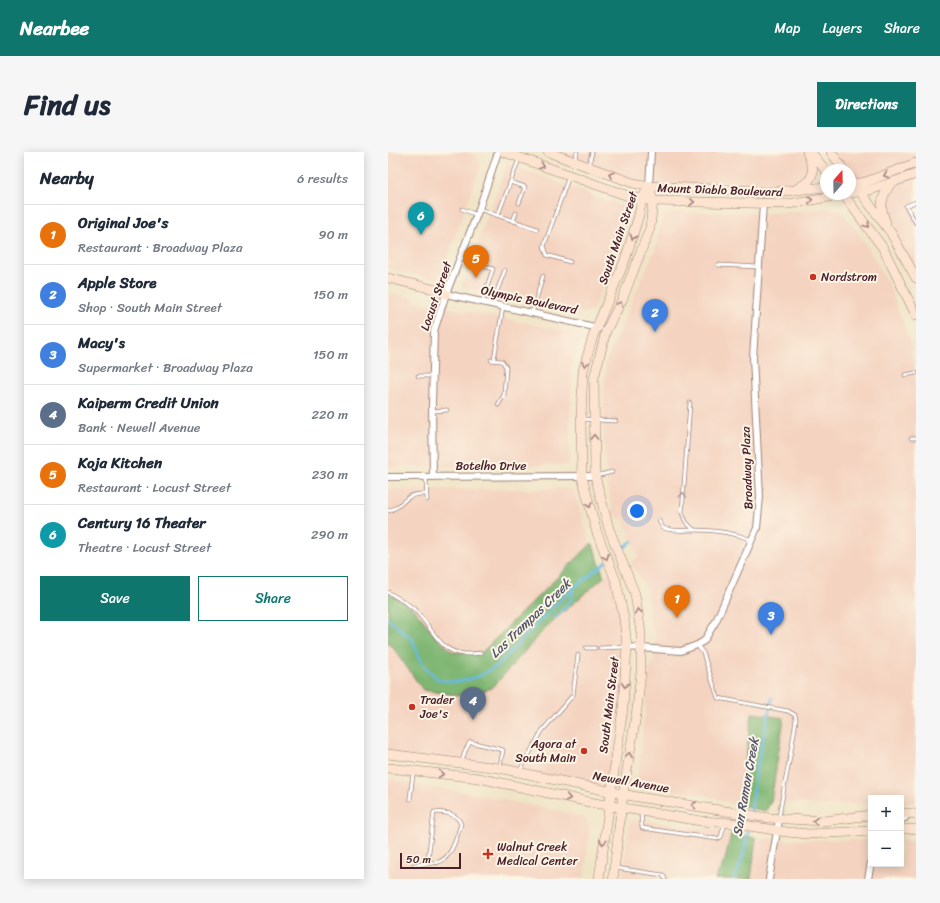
<!DOCTYPE html>
<html lang="en">
<head>
<meta charset="utf-8">
<style>
  :root { --surface:#fff; --page:#f6f6f7; --text:#1f2937; --muted:#747a83; --line:#e0e1e3; --accent:#0f766e }
  body { margin:0; font-family:Sriracha,sans-serif; background:var(--page); color:var(--text) }
  .controls { position:absolute; right:12px; bottom:12px; display:grid; overflow:hidden; border-radius:0px; box-shadow:0 2px 10px #0003 }
  .controls button { width:36px; height:36px; display:grid; place-items:center; padding:0; border:0; border-bottom:1px solid var(--line); background:var(--surface); color:var(--text); font:20px sans-serif }
  .compass { position:absolute; left:432px; top:12px; width:36px; height:36px; border-radius:50%; background:var(--surface); box-shadow:0 2px 10px #0003; rotate:20deg }
  .scale { position:absolute; left:12px; bottom:10px; width:61px; box-sizing:border-box; padding-left:4px; border:2px solid #4a1f2b; border-top:0; font-size:11px; line-height:14px; white-space:nowrap; color:#4a1f2b; -webkit-text-stroke:3px #fcf5e5; paint-order:stroke }
  .you { position:absolute; left:249px; top:359px; width:14px; height:14px; margin:-10px; border:3px solid #fff; border-radius:50%; background:#1a73e8; box-shadow:0 0 0 6px #1a73e833 }
  .badge { display:grid; place-items:center; width:26px; height:26px; border-radius:50%; background:var(--accent); color:#fff; font-size:13px; font-weight:700 }
  .pin { position:absolute; translate:-50% -33px; filter:drop-shadow(0 1px 2px #0008) }
  .pin::after { content:''; position:absolute; top:21px; width:14px; height:12px; background:inherit; clip-path:polygon(0 0,100% 0,50% 100%) }
  .list { margin:0; padding:0; list-style:none }
  h2 { display:flex; justify-content:space-between; align-items:center; height:52px; margin:0; padding:0 16px; font-size:17px }
  h2 small { font-size:13px; font-weight:400; color:var(--muted) }
  .list li { display:grid; grid-template-columns:26px 1fr auto; gap:12px; align-items:center; box-sizing:border-box; height:60px; padding:0 16px; border-top:1px solid var(--line) }
  .list b { display:block; font-size:15px; white-space:nowrap }
  .list p { margin:0; font-size:13px; white-space:nowrap; color:var(--muted) }
  .list em { font-size:13px; font-style:normal; color:var(--muted) }
  .actions { display:flex; gap:8px; padding:12px 16px }
  .actions a { flex:1; padding:9px 0; border:1px solid var(--accent); border-radius:0px; text-align:center; font-size:14px; color:var(--accent) }
  .actions .main { background:var(--accent); color:#fff }
  .map { position:relative; flex:none; width:528px; height:727px; overflow:hidden; border-radius:0px }
  header { display:flex; align-items:center; gap:24px; box-sizing:border-box; height:56px; padding:0 20px; background:var(--accent); color:#fff }
  header strong { font-size:19px }
  nav { display:flex; gap:22px; margin-inline-start:auto; font-size:14px }
  .intro { display:flex; align-items:center; justify-content:space-between; box-sizing:border-box; height:96px; padding:0 24px }
  h1 { margin:0; font-size:28px }
  .button { padding:10px 18px; border-radius:0px; background:var(--accent); color:#fff; font-size:14px; font-weight:700 }
  main { display:flex; gap:24px; padding:0 24px }
  aside { flex:1; background:var(--surface); border-radius:0px; box-shadow:0 2px 10px #0003 }
  .map>svg:first-child { display:block }
  .built { fill:#f4d3c0 }
  .forest { fill:#7fb672; stroke:#646a4e }
  .lines { fill:none; stroke-linecap:round; stroke-linejoin:round }
  .stream { stroke:#66bbe3; stroke-width:2.5 }
  .lane-casing { stroke:#9d8278; stroke-width:4.5 }
  .street-casing { stroke:#9d8278; stroke-width:8 }
  .secondary-casing { stroke:#9d8278; stroke-width:10 }
  .lane { stroke:#fff; stroke-width:3 }
  .street { stroke:#fff; stroke-width:6 }
  .secondary { stroke:#fde4d1; stroke-width:9 }
  .oneway { stroke:#a4827e }
  .oneway2 { stroke:#ae9aa0 }
  .poi-dot { fill:#c8321e; stroke:#fcf5e5; stroke-width:1.5 }
  .labels { text-anchor:middle; stroke-width:4; stroke-linejoin:round; paint-order:stroke }
  .street-label { font-size:12px; fill:#4a1f2b; stroke:#fcf5e5 }
  .poi-label { font-size:12px; fill:#4a1f2b; stroke:#fcf5e5; text-anchor:start }
  .water-label { font-size:13px; font-style:italic; fill:#54566b; stroke:#fcf5e5 }
</style>
</head>
<body>
<header>
<strong>Nearbee</strong>
<nav><a>Map</a><a>Layers</a><a>Share</a></nav>
</header>
<div class="intro"><h1>Find us</h1><a class="button">Directions</a></div>
<main>
<aside>
<h2>Nearby<small>6 results</small></h2>
<ul class="list">
<li><span class="badge" style="background:#e8710a">1</span><div><b>Original Joe's</b><p>Restaurant · Broadway Plaza</p></div><em>90 m</em></li>
<li><span class="badge" style="background:#3f7fe0">2</span><div><b>Apple Store</b><p>Shop · South Main Street</p></div><em>150 m</em></li>
<li><span class="badge" style="background:#3f7fe0">3</span><div><b>Macy's</b><p>Supermarket · Broadway Plaza</p></div><em>150 m</em></li>
<li><span class="badge" style="background:#5c6f8a">4</span><div><b>Kaiperm Credit Union</b><p>Bank · Newell Avenue</p></div><em>220 m</em></li>
<li><span class="badge" style="background:#e8710a">5</span><div><b>Koja Kitchen</b><p>Restaurant · Locust Street</p></div><em>230 m</em></li>
<li><span class="badge" style="background:#0f9aa8">6</span><div><b>Century 16 Theater</b><p>Theatre · Locust Street</p></div><em>290 m</em></li>
</ul>
<div class="actions"><a class="main">Save</a><a>Share</a></div>
</aside>
<div class="map">
<svg width="528" height="727" viewBox="0 0 528 727">
  <rect width="100%" height="100%" fill="#fcf5e5"/>
  <filter id="ink" filterUnits="userSpaceOnUse"><feTurbulence type="fractalNoise" baseFrequency=".025" numOctaves="2"/><feDisplacementMap in="SourceGraphic" scale="8" xChannelSelector="R" yChannelSelector="G"/><feConvolveMatrix kernelMatrix="1 2 1 2 8 2 1 2 1" color-interpolation-filters="sRGB"/></filter>
  <filter id="wash" filterUnits="userSpaceOnUse"><feTurbulence type="fractalNoise" baseFrequency=".012" numOctaves="4" result="noise"/><feDisplacementMap in="SourceGraphic" scale="16" xChannelSelector="R" yChannelSelector="G"/><feGaussianBlur stdDeviation="0.9" result="paint"/><feColorMatrix in="noise" values="0 0 0 0 0 0 0 0 0 0 0 0 0 0 0 0 0 1.4 0 .05"/><feComposite in="paint" operator="in"/></filter>
  <g filter="url(#wash)">
    <rect width="100%" height="100%" fill="#f0e4c6"/>
    <g class="built">
      <polygon points="0,0 79,0 89,4 93,13 51,129 0,116"/>
      <polygon points="161,0 419,0 425,18 406,38 275,36"/>
      <polygon points="443,0 528,0 528,11 478,30 462,26 462,18 456,18"/>
      <polygon points="119,12 237,55 240,62 231,94 205,158 199,161 73,135"/>
      <polygon points="528,22 528,126 503,81 494,48 499,37"/>
      <polygon points="445,56 454,60 477,91 501,133 523,193 528,233 528,651 513,651 513,646 483,646 483,651 443,654 383,649 396,566 364,561 351,654 318,643 251,633 249,629 262,516 266,510 267,482 264,478 257,434 243,411 251,404 235,367 226,365 220,339 215,272 217,211 267,97 275,62 286,60 388,61"/>
      <polygon points="0,141 24,146 26,149 193,182 194,184 184,209 181,313 0,315"/>
      <polygon points="0,337 184,337 186,340 203,392 93,501 65,500 0,440"/>
      <polygon points="224,418 239,495 222,640 111,616 0,602 0,492 105,535 159,474"/>
      <polygon points="0,628 19,630 37,635 83,641 194,664 199,668 202,678 196,727 0,727"/>
      <polygon points="249,668 329,678 343,682 337,708 327,727 234,727 241,675 243,670"/>
      <polygon points="368,686 392,688 483,688 483,712 513,712 513,688 528,689 528,727 363,727"/>
    </g>
    <g class="forest">
      <polygon points="203,392 205,393 216,425 159,474 105,535 81,545 35,538 4,494 0,492 0,440 26,457 52,489 65,500 93,501"/>
      <polygon points="364,561 396,566 383,649 378,659 351,654"/>
      <polygon points="343,682 368,686 363,727 327,727 337,708"/>
    </g>
    <g class="lines">
      <g class="stream">
        <polyline points="233,398 244,389"/>
        <polyline points="167,466 183,449 185,438"/>
        <polyline points="0,467 24,487 34,511 50,528 70,530 92,524 110,513 176,444 218,410"/>
        <polyline points="363,661 368,619 384,546"/>
        <polyline points="346,727 354,708 361,676"/>
      </g>
    </g>
  </g>
  <g filter="url(#ink)">
    <g class="lines">
      <g class="lane-casing">
        <g id="lane">
          <polyline points="187,7 189,0"/>
          <polyline points="201,13 204,0"/>
          <polyline points="181,24 156,94 159,103 182,110"/>
          <polyline points="122,30 137,35 131,51"/>
          <polyline points="528,50 518,54 528,71"/>
          <polyline points="74,57 89,63"/>
          <polyline points="91,57 149,77"/>
          <polyline points="110,63 131,7"/>
          <polyline points="125,69 128,61"/>
          <polyline points="73,106 105,117 94,150"/>
          <polyline points="330,113 372,115"/>
          <polyline points="104,152 117,118"/>
          <polyline points="144,161 155,124"/>
          <polyline points="106,207 115,155"/>
          <polyline points="103,208 114,209 118,215 116,243 110,253"/>
          <polyline points="517,223 528,221"/>
          <polyline points="30,224 45,224"/>
          <polyline points="302,251 294,361 298,370 306,378"/>
          <polyline points="45,259 59,258"/>
          <polyline points="194,267 228,269"/>
          <polyline points="523,286 528,286"/>
          <polyline points="208,324 224,320"/>
          <polyline points="38,325 39,348"/>
          <path d="M0,359c19,-5 13,-18 38,-17"/>
          <path d="M271,369l4,7c11,4 21,2 32,2 18,0 40,3 57,10"/>
          <path d="M0,440c9,6 18,10 26,17 24,24 25,51 67,44"/>
          <path d="M309,493l6,8 15,45 70,13 7,4 1,4c-4,33 -12,65 -17,98"/>
          <polyline points="198,496 207,496"/>
          <polyline points="212,496 237,495"/>
          <polyline points="74,610 77,599 82,590 115,598 112,614"/>
          <polyline points="131,620 154,579 185,543 190,503"/>
          <polyline points="22,647 25,621"/>
          <path d="M46,660c11,1 22,0 27,12 -5,14 -10,40 -29,39l-4,-4z"/>
          <polyline points="253,661 254,676 329,687 333,685 337,671"/>
          <polyline points="26,713 44,711"/>
          <polyline points="228,716 275,723 277,727"/>
        </g>
      </g>
      <g class="street-casing">
        <g id="street">
          <polyline points="261,34 263,0"/>
          <polyline points="58,142 211,176"/>
          <polyline points="0,325 207,324"/>
          <polyline points="45,325 44,253 46,179 58,142 91,57 110,0"/>
          <polyline points="239,495 293,499 309,493 316,489 328,469 369,376 372,345 365,206 375,52"/>
          <polyline points="513,667 517,666 520,661"/>
          <polyline points="381,727 391,667"/>
          <polyline points="480,727 483,710"/>
        </g>
      </g>
      <g class="secondary-casing">
        <g id="secondary">
          <polyline points="116,0 243,45 265,49 400,52 458,42"/>
          <polyline points="160,0 245,31 261,34 366,39 376,41 438,35"/>
          <polyline points="423,0 438,19"/>
          <polyline points="443,0 456,18"/>
          <polyline points="462,26 503,81 528,126"/>
          <polyline points="462,33 478,30 528,11"/>
          <path d="M410,36c20,-10 16,-18 9,-36"/>
          <polyline points="462,41 482,38 528,22"/>
          <polyline points="455,42 495,96 528,163"/>
          <path d="M498,71c-7,-16 -5,-27 6,-41"/>
          <polyline points="0,126 49,138 58,142"/>
          <polyline points="0,602 111,616 244,644 381,666 436,669 483,663"/>
          <polyline points="0,616 91,626 206,651 313,669 343,671 399,680 421,682 483,679"/>
          <polyline points="513,661 528,662"/>
          <polyline points="513,677 528,677"/>
          <polyline points="211,727 235,556 239,495 236,467 228,429 209,381 194,325 193,267 195,219 205,184 237,108 251,63 254,47 261,34"/>
          <polyline points="225,727 235,642 249,557 253,520 253,481 247,442 221,377 207,324 206,226 218,179 234,148 262,76 265,49 261,34"/>
        </g>
      </g>
      <use href="#lane" class="lane"/>
      <use href="#street" class="street"/>
      <use href="#secondary" class="secondary"/>
    </g>
    <defs><path id="oneway-chevron" d="M-2-3.5L2.5 0L-2 3.5" fill="none" stroke-width="1.6" stroke-linecap="round" stroke-linejoin="round"/></defs>
    <g class="oneway">
      <use href="#oneway-chevron" transform="translate(154 14) rotate(20)"/>
      <use href="#oneway-chevron" transform="translate(223 23) rotate(-161)"/>
      <use href="#oneway-chevron" transform="translate(498 23) rotate(161)"/>
      <use href="#oneway-chevron" transform="translate(422 48) rotate(-10)"/>
      <use href="#oneway-chevron" transform="translate(304 50) rotate(2)"/>
      <use href="#oneway-chevron" transform="translate(479 73) rotate(52)"/>
      <use href="#oneway-chevron" transform="translate(245 85) rotate(107)"/>
      <use href="#oneway-chevron" transform="translate(232 152) rotate(-63)"/>
      <use href="#oneway-chevron" transform="translate(197 212) rotate(100)"/>
      <use href="#oneway-chevron" transform="translate(206 285) rotate(-89)"/>
      <use href="#oneway-chevron" transform="translate(201 353) rotate(76)"/>
      <use href="#oneway-chevron" transform="translate(218 405) rotate(68)"/>
      <use href="#oneway-chevron" transform="translate(250 459) rotate(-100)"/>
      <use href="#oneway-chevron" transform="translate(237 533) rotate(95)"/>
      <use href="#oneway-chevron" transform="translate(241 603) rotate(-81)"/>
      <use href="#oneway-chevron" transform="translate(53 622) rotate(6)"/>
      <use href="#oneway-chevron" transform="translate(180 646) rotate(12)"/>
      <use href="#oneway-chevron" transform="translate(306 653) rotate(-172)"/>
      <use href="#oneway-chevron" transform="translate(427 669) rotate(-177)"/>
      <use href="#oneway-chevron" transform="translate(215 690) rotate(97)"/>
    </g>
    <use class="oneway2" href="#oneway-chevron" transform="translate(295 343) rotate(-86)"/>
  </g>
  <g class="poi-dot">
    <circle cx="425" cy="125" r="4"/>
    <circle cx="24" cy="555" r="4"/>
    <circle cx="196" cy="599" r="4"/>
    <path d="M98 696h4v4h4v4h-4v4h-4v-4h-4v-4h4z"/>
  </g>
  <g class="labels">
    <g class="street-label">
      <text transform="translate(332 38) rotate(2)" y="4">Mount Diablo Boulevard</text>
      <text transform="translate(230 86) rotate(-71)" y="4">South Main Street</text>
      <text transform="translate(48 144) rotate(-71)" y="4">Locust Street</text>
      <text transform="translate(141 148) rotate(12)" y="4">Olympic Boulevard</text>
      <text x="103" y="318">Botelho Drive</text>
      <text transform="translate(359 316) rotate(-92)" y="4">Broadway Plaza</text>
      <text transform="translate(221 553) rotate(-83)" y="4">South Main Street</text>
      <text transform="translate(243 630) rotate(10)" y="4">Newell Avenue</text>
    </g>
    <g class="poi-label">
      <text x="433" y="129">Nordstrom</text>
      <text x="32" y="552">Trader<tspan x="32" dy="14">Joe's</tspan></text>
      <text x="188" y="596" text-anchor="end">Agora at<tspan x="188" dy="14">South Main</tspan></text>
      <text x="109" y="699">Walnut Creek<tspan x="109" dy="14">Medical Center</tspan></text>
    </g>
    <g class="water-label">
      <text transform="translate(142 466) rotate(-44)" y="5">Las Trampas Creek</text>
      <text transform="translate(357 635) rotate(-80)" y="5">San Ramon Creek</text>
    </g>
  </g>
</svg>
<div class="controls">
<button>+</button>
<button>−</button>
</div>
<svg class="compass" viewBox="-18 -18 36 36"><path d="M0-13l5 13h-10z" fill="#e53935"/><path d="M0 13l5-13h-10z" fill="#747a83"/></svg>
<div class="scale">50 m</div>
<div class="you"></div>
<div class="pin badge" style="left:289px;top:466px;background:#e8710a">1</div>
<div class="pin badge" style="left:267px;top:180px;background:#3f7fe0">2</div>
<div class="pin badge" style="left:383px;top:483px;background:#3f7fe0">3</div>
<div class="pin badge" style="left:85px;top:568px;background:#5c6f8a">4</div>
<div class="pin badge" style="left:88px;top:126px;background:#e8710a">5</div>
<div class="pin badge" style="left:33px;top:83px;background:#0f9aa8">6</div>
</div>
</main>
</body>
</html>
